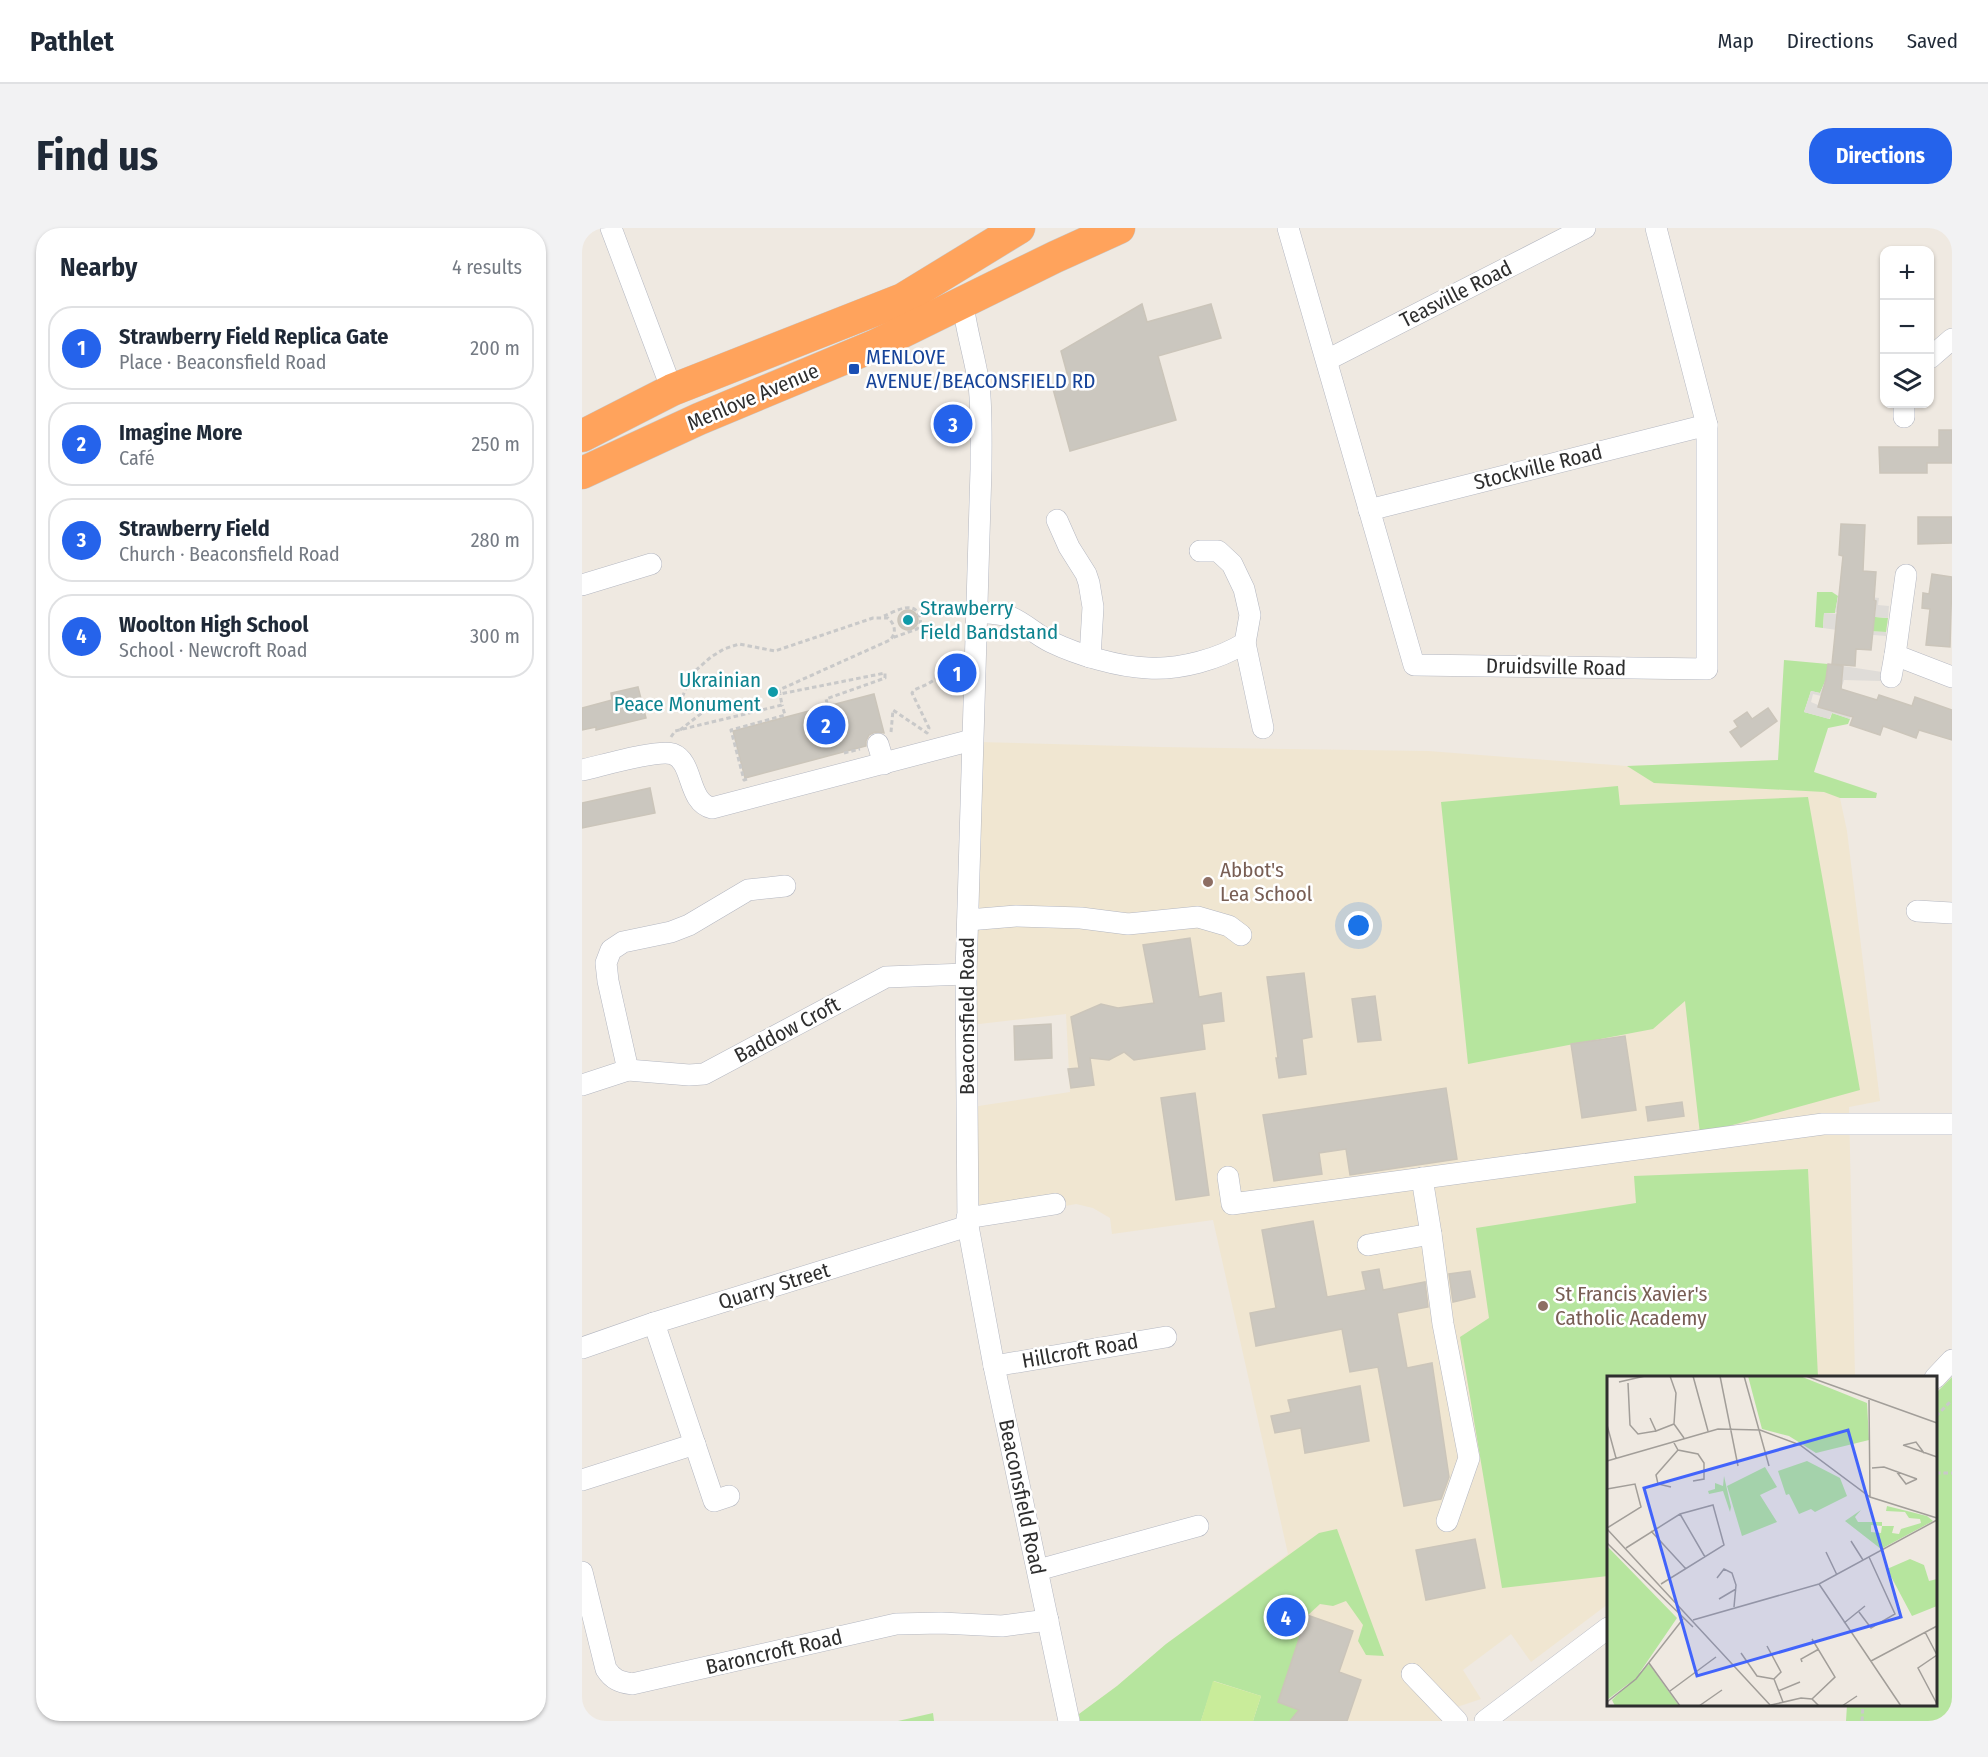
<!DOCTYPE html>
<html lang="en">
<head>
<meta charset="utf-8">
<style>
  :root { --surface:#fff; --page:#f2f2f3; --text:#1f2937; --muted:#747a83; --line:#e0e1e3; --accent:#2563eb }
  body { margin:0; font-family:"Fira Sans Condensed",sans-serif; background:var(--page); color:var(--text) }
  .controls { position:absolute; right:18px; top:18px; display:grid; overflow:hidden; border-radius:12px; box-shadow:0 2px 4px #0004 }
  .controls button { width:54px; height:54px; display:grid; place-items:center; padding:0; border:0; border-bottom:2px solid var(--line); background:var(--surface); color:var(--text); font:30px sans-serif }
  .you { position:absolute; left:777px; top:698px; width:21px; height:21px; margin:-15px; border:4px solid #fff; border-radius:50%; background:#1a73e8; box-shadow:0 0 0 9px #1a73e833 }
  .badge { display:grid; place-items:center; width:39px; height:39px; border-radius:50%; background:var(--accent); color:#fff; font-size:20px; font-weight:700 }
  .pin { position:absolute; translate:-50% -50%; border:3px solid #fff; box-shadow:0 2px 6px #0006 }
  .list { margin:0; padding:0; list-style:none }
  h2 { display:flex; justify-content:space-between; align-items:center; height:78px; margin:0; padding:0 24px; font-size:26px }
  h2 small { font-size:20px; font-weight:400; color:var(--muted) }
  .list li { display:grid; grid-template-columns:39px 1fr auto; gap:18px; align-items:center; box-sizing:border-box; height:84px; margin:0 12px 12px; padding:0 12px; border:2px solid var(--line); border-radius:24px }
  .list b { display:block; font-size:22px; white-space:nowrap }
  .list p { margin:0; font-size:20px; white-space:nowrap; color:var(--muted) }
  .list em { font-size:20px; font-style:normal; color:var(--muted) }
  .icon { flex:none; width:33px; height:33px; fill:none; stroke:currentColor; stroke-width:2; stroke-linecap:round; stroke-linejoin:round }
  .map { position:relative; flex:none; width:1370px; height:1493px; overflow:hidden; border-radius:24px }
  header { display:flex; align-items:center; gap:36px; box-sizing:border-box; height:84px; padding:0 30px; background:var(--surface); border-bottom:2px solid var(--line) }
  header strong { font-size:28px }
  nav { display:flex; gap:33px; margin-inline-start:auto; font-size:21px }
  .intro { display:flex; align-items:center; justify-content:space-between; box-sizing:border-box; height:144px; padding:0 36px }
  h1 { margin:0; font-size:42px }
  .button { padding:15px 27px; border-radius:24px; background:var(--accent); color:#fff; font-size:21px; font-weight:700 }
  main { display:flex; gap:36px; padding:0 36px }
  aside { flex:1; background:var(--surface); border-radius:24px; box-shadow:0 2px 4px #0004 }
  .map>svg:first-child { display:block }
  .education { fill:#f0e6d1 }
  .green { fill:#b6e59e }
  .pitch { fill:#c9ec9a }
  .plaza { fill:#dfdcd8 }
  .building { fill:#cbc7bf; stroke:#cbc5ba; stroke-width:1.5 }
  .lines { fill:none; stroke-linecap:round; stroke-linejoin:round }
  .minor-casing { stroke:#b4b7c1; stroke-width:22 }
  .highway-casing { stroke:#c9c9c9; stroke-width:33 }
  .path { stroke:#c9c9c9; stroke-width:3; stroke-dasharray:4.5 3; stroke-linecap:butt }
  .minor { stroke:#fff; stroke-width:21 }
  .highway { stroke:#ffa35c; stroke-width:32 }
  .transit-dot { fill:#1a4fb4; stroke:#fff; stroke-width:2 }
  .culture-dot { fill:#0f9aa8; stroke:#fff; stroke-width:2 }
  .education-dot { fill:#8d6e63; stroke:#fff; stroke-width:2 }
  .labels { text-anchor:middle; stroke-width:5; stroke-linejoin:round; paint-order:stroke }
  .street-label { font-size:21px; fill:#2e2e2e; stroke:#fff }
  .transit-label { font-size:21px; fill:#164399; stroke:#fff; text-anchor:start }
  .culture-label { font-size:21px; fill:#0d838f; stroke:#fff; text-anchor:start }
  .education-label { font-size:21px; fill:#785e54; stroke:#fff; text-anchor:start }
  .inset-road { fill:none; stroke:#a29e99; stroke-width:1.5 }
  .view { fill:#4264fb; fill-opacity:0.15; stroke:#4264fb; stroke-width:3 }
  .inset-edge { fill:none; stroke:#2e2e2e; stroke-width:3 }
</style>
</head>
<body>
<header>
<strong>Pathlet</strong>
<nav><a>Map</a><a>Directions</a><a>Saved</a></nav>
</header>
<div class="intro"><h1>Find us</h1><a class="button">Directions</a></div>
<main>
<aside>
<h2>Nearby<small>4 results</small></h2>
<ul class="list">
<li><span class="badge">1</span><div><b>Strawberry Field Replica Gate</b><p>Place · Beaconsfield Road</p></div><em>200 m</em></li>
<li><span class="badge">2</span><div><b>Imagine More</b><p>Café</p></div><em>250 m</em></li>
<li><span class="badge">3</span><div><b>Strawberry Field</b><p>Church · Beaconsfield Road</p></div><em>280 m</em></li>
<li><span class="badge">4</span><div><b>Woolton High School</b><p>School · Newcroft Road</p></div><em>300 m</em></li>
</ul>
</aside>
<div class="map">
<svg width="1370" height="1493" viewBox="0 0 1370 1493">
  <rect width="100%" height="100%" fill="#efe9e1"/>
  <polygon class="education" points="395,514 578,519 846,523 1045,538 1196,532 1232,544 1258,570 1265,603 1298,873 1267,879 1273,1149 1026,1150 1026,1376 949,1434 929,1406 881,1442 899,1471 875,1479 866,1493 498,1493 497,1486 535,1458 584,1416 706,1326 631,992 530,1006 528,990 511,980 494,976 398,994 390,879 488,864 484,786 389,797"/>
  <g class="green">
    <polygon points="1235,364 1250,364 1256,368 1253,385 1242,385 1241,400 1233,399"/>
    <polygon points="1281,388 1306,390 1304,404 1279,403"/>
    <polygon points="1202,432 1246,436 1244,451 1238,465 1229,463 1222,484 1248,491 1250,485 1268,491 1266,496 1246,500 1232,544 1295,565 1294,570 1258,570 1242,564 1072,555 1045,538 1196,532"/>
    <polygon points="1036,558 1038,577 1226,569 1278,862 1118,906 1103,773 1071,801 886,836 859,574"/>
    <polygon points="1226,941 1236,1149 1026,1150 1026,1348 920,1360 878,1109 907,1090 894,1000 1054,975 1052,948"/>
    <polygon points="1370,1149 1370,1493 1264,1493 1265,1477 1354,1476 1354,1165"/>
    <polygon points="755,1301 802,1428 784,1427 776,1413 781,1397 764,1373 751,1378 738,1376 725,1388 696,1474 717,1482 708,1493 671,1493 679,1468 632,1453 619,1493 498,1493 497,1486 535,1458 584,1416 737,1305"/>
    <polygon points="351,1485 352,1493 316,1493"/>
  </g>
  <polygon class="pitch" points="631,1453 679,1468 671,1493 619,1493"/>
  <g class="plaza">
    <polygon points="1258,365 1297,370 1296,377 1307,378 1306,390 1281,388 1280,403 1304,404 1304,408 1255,404 1255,402 1241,400 1242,385 1293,388 1294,373 1257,369 1255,384 1253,384 1256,368"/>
    <polygon points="1261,438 1300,444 1298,453 1262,452 1259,461 1243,456 1239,468 1231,466 1229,474 1236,477 1236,479 1267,488 1271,482 1268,491 1250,485 1247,491 1222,484 1229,463 1238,465 1244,452 1260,454"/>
  </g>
  <g class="building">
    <polygon points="560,76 565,94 629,76 639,110 576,128 594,192 488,223 471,161 488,156 479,123"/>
    <polygon points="1357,202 1370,202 1370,235 1345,235 1345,245 1298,245 1297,219 1357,219"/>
    <polygon points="1336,289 1370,289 1370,315 1336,316"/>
    <polygon points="1259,296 1283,297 1281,343 1294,344 1292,372 1294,373 1289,422 1274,421 1273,438 1250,436 1261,328 1257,327"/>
    <polygon points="1350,346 1370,349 1368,419 1344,417 1348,381 1340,380 1341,365 1347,366"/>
    <circle cx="326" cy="392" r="10"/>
    <polygon points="1246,436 1261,438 1259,461 1295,472 1297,467 1330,478 1333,469 1370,482 1370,512 1337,502 1334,510 1301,498 1298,507 1268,497 1271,489 1236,479 1244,451"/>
    <polygon points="56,459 64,490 14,502 14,499 0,502 0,480 30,472 29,465"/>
    <polygon points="292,466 302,505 293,504 287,507 284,513 284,518 163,550 151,503"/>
    <polygon points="1186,480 1195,493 1159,519 1148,504 1156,499 1152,493 1165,484 1170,491"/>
    <polygon points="68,560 73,585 0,600 0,575"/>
    <polygon points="608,710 617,769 639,765 642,793 620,796 623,821 552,832 542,824 527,832 508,830 512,857 489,860 486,841 497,840 489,789 519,776 536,780 572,775 561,717"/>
    <polygon points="722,745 730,809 720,811 724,846 697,850 694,830 696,830 685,749"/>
    <polygon points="793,768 799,812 776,814 770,771"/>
    <polygon points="469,796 470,830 433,832 432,798"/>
    <polygon points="1043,808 1054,882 1000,890 989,816"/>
    <polygon points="864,860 875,931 768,947 764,921 737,925 740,946 692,953 681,887"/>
    <polygon points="613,865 627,967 594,972 579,870"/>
    <polygon points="1100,874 1102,888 1066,893 1064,879"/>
    <polygon points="731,993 745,1069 784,1062 780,1044 797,1041 801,1062 843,1054 846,1079 815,1085 825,1140 850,1135 867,1249 859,1271 822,1278 796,1139 768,1144 760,1101 674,1118 668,1085 694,1080 680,1002"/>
    <polygon points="888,1043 893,1069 871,1074 867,1046"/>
    <polygon points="778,1158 787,1213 723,1225 719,1200 693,1205 689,1188 709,1184 706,1172"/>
    <polygon points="893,1311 903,1360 844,1372 834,1322"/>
    <polygon points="725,1387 771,1403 757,1444 779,1452 765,1493 708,1493 717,1482 696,1474"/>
  </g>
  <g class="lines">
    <g class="minor-casing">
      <g id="minor">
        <polyline points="29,0 90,162"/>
        <polyline points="706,0 832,437 1125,441 1125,197 1074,0"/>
        <path d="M381,75c3,28 12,54 16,82 3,27 2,56 2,84l-15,505 2,252 26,140 75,355"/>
        <polyline points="1348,130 1370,111"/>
        <polyline points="745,132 1003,0"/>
        <polyline points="1322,176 1322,189"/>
        <polyline points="787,282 1125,197"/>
        <polyline points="475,292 487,319 504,346 507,355 511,379 508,429"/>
        <polyline points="1324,347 1313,427 1370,449"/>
        <polyline points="0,357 69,336"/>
        <path d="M394,384c10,1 22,1 32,4 16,6 28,19 43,26 27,13 68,25 97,26 32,2 71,-9 97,-25l5,-28 -6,-26 -12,-25 -14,-13h-18"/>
        <polyline points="663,415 681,500"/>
        <polyline points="1309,449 1313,427"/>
        <polyline points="296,516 302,536"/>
        <path d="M0,542c19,-4 75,-21 91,-16 21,8 14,48 39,54l260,-68"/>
        <polyline points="1335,683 1370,685"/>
        <polyline points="386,692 434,688 499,690 546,696 616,689 647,698 659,707"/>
        <polyline points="46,842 26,753 24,735 29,722 41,714 89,704 107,697 166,662 203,658"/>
        <polyline points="0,857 46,842 107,847 122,846 304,749 384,746"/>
        <polyline points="646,949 650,976 1241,896 1370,896"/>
        <polyline points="385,990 473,976"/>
        <polyline points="849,1006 861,1096 887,1230 865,1293"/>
        <polyline points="786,1017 849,1006 840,950"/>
        <polyline points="72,1095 132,1273 147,1268"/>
        <polyline points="0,1120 72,1095 386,998"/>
        <polyline points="412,1138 584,1109"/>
        <polyline points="1353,1150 1370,1132"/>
        <polyline points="0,1252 113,1216"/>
        <polyline points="456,1342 616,1298"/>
        <path d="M0,1344l24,97c7,11 14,13 26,15l264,-60 45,-1 61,3 46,-6"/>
        <polyline points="830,1446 875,1493"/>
        <polyline points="903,1493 1026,1400"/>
      </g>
    </g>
    <g class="highway-casing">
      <g id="highway">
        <polyline points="0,208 90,162 321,71 437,0"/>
        <polyline points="0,245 117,191 292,118 473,29 537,0"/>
      </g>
    </g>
    <g class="path">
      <path d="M302,388c10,-4 29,-16 35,-1 3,6 1,9 -2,14l-25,9"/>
      <path d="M98,502l32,-25 -3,-3h-24l-3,-4 8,-20 5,-7 16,-14 13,-8 15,-5 36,7 98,-33h15c7,6 9,15 2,22l-111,50 1,4 105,-21v5l-59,21 1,4"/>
      <polyline points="309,504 311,482 345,505 347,500 330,465 332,462 346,456 372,439 376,439"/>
      <polyline points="89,509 93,503 200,477 198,466"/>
      <polyline points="262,525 278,521"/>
      <polyline points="165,551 162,552 149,502 203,487 200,477"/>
      <polyline points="1354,1188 1370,1172"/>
      <polyline points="1354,1245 1370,1245"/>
      <polyline points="1280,1493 1281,1476"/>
    </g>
    <use href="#minor" class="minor"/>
    <use href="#highway" class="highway"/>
  </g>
  <rect class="transit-dot" x="266" y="135" width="12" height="12" rx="3"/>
  <g class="culture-dot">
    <circle cx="326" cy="392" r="6"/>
    <circle cx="191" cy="464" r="6"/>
  </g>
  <g class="education-dot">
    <circle cx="626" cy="654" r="6"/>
    <circle cx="961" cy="1078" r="6"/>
  </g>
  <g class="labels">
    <g class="street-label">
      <text transform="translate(874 66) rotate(-27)" y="7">Teasville Road</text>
      <text transform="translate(171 169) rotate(-23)" y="7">Menlove Avenue</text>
      <text transform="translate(956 239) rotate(-14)" y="7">Stockville Road</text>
      <text transform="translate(974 439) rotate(1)" y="7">Druidsville Road</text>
      <text transform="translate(385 788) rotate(-90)" y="7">Beaconsfield Road</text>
      <text transform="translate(205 802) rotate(-28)" y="7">Baddow Croft</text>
      <text transform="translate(192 1058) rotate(-17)" y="7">Quarry Street</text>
      <text transform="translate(498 1123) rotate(-10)" y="7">Hillcroft Road</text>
      <text transform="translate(440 1269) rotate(78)" y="7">Beaconsfield Road</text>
      <text transform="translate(192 1424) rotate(-13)" y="7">Baroncroft Road</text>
    </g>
    <g class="transit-label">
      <text x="284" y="136">MENLOVE<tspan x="284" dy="24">AVENUE/BEACONSFIELD RD</tspan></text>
    </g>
    <g class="culture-label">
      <text x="338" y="387">Strawberry<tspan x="338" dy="24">Field Bandstand</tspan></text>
      <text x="179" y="459" text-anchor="end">Ukrainian<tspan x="179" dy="24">Peace Monument</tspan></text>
    </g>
    <g class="education-label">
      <text x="638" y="649">Abbot's<tspan x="638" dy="24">Lea School</tspan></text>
      <text x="973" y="1073">St Francis Xavier's<tspan x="973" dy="24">Catholic Academy</tspan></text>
    </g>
  </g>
  <g transform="translate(1025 1148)">
    <rect width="330" height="330" fill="#efe9e1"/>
    <path d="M141,0h52l67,27 2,37 -53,13 -27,-17 -27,-7zM200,85l33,17 7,18 -32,16 -4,-3 -12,5 -10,-20 -3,1 -8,-24zM158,91l12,20 -17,8 17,27 -35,14 -15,-50zM117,100l7,31 -1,5 -7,-21 -14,3 -1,-3 7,-2v-6l8,3zM280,130l40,10 6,5 -52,28 -36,-28 16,-11 -6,7 3,5h24v4l-11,-1v7l10,1 1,-7h12l-2,7 7,1 2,-5 20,-6 -1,-4 -11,-1 -4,-6 -19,-1zM0,170l70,72 -41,60 -29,22zM303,183l14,6 5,16 8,-2v27l-25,10 -25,-47zM42,288l30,42h-64l-3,-6z" fill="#b6e59e"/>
    <path class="inset-road" d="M63,0l6,17 -2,31M86,0l15,55M113,0l18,90M137,0l25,90M199,0l131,47M292,0h25M12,6l26,-6M21,7l2,42 8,9 18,-3M262,24l1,97M43,42l6,13 18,-7 10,14M0,49l9,33M66,65l5,9 20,4 6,9v16l-11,2M296,69l34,12M297,69l12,-3 8,11M0,85l111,-32 42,1 40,15 70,52 67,21M265,92l12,-1 33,12M289,95l10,13 11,-5M64,111l-13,-3 -2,-9 22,-25M0,113l28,-5 6,23 -34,21M73,138l25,43M0,153l164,177M44,155l35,38M244,165l12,19M0,167l86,84M19,172l54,-34 33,-9 11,40 -63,39M219,176l11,23M110,202l7,-9 8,4 4,12 -2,22M212,208l82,122M112,223l17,-10M252,236l12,16 24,-14 -26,-57M86,244l126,-36 118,-64M237,247l21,-17M318,256l12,23M160,270l14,26 -7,7 9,23M134,277l16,23 17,3M330,279l-19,13 19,36M264,285l66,-35M195,286l-1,-3 18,-10M42,287l31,43M63,315l46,-34M171,315l22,-9M205,323l23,-22 -23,-38M0,326l29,-23 47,-60M164,329l30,-7 11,1 7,7M92,330l23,-16M235,330l15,-10"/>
    <path class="view" d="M241,54l53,187 -204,59 -53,-188z"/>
    <rect width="330" height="330" class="inset-edge"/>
  </g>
</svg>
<div class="controls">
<button>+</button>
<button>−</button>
<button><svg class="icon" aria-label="layers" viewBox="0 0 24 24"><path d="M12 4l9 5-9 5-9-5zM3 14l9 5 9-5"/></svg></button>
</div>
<div class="you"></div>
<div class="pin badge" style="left:375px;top:445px">1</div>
<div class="pin badge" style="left:244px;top:497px">2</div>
<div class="pin badge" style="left:371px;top:196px">3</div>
<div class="pin badge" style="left:704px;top:1389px">4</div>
</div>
</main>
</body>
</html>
